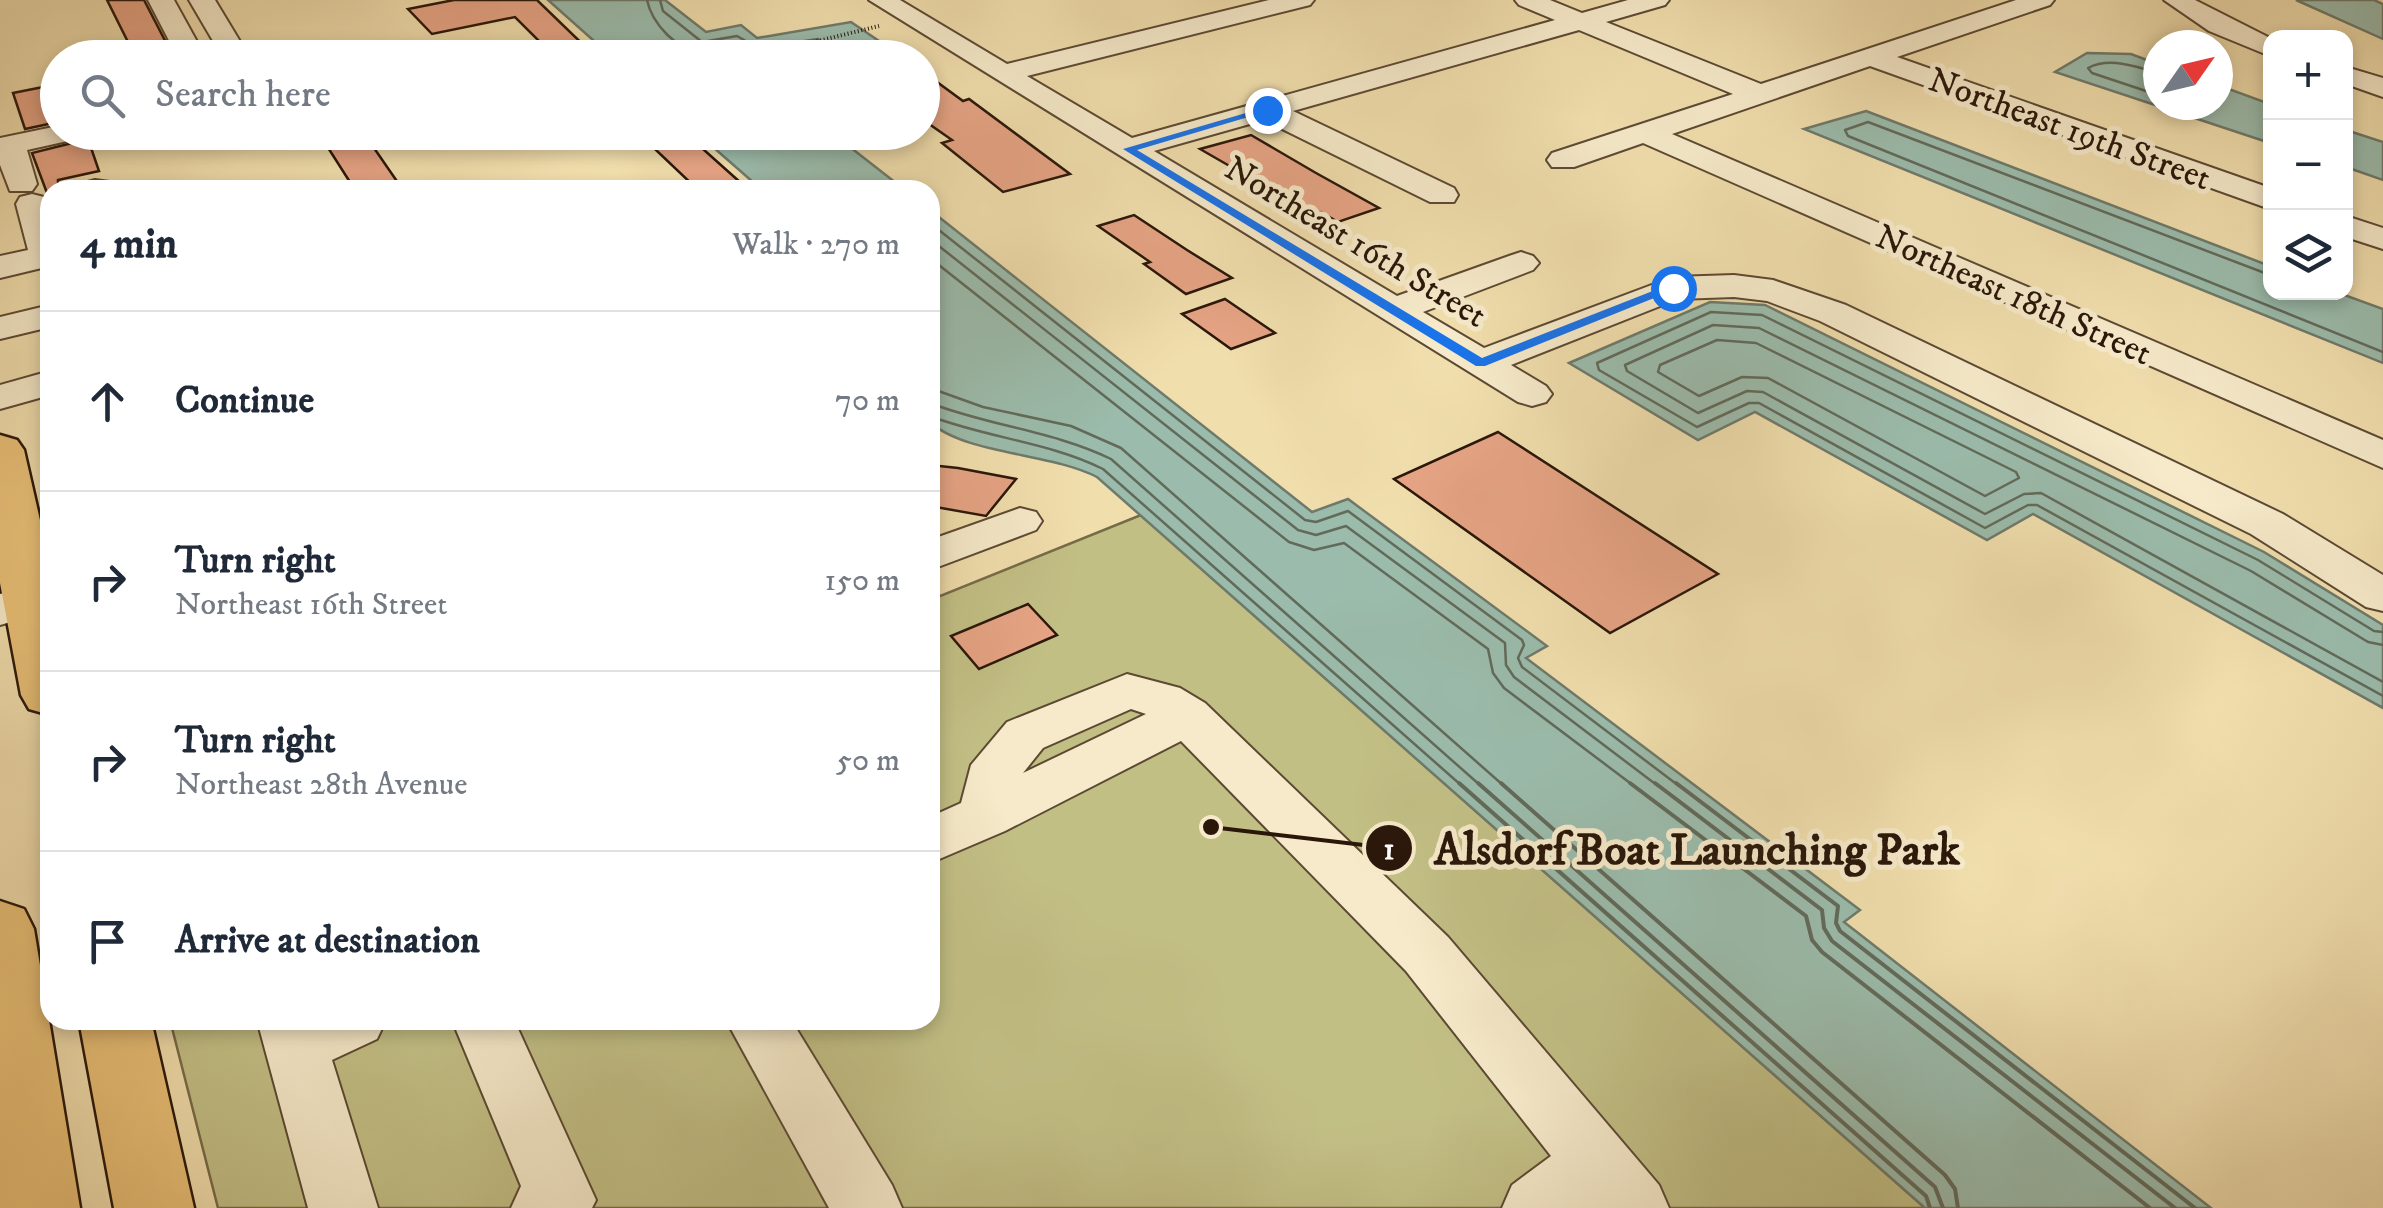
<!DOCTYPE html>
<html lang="en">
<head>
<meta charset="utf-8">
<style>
  :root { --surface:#fff; --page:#f6f6f7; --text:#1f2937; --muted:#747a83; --line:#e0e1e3 }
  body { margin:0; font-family:"IM FELL DW Pica",serif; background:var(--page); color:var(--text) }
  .controls { position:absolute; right:30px; top:30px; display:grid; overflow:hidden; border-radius:20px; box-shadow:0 5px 15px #0003 }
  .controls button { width:90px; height:90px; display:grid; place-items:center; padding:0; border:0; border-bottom:2px solid var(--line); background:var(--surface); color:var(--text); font:50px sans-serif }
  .compass { position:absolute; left:2143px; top:30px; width:90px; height:90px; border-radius:50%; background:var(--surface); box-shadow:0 5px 15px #0003; rotate:56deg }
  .stop { position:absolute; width:30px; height:30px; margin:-22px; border:8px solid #1a73e8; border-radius:50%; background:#fff }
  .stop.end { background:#1a73e8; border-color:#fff; box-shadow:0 2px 10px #0008 }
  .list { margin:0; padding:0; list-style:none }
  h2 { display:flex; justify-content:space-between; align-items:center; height:130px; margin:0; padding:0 40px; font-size:42px }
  h2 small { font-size:32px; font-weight:400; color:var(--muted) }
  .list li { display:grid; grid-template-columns:65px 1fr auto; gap:30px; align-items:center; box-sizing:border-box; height:180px; padding:0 40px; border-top:2px solid var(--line) }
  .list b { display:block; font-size:38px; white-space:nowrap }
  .list p { margin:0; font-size:32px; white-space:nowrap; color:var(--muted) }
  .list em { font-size:32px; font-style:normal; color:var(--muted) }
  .icon { flex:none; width:55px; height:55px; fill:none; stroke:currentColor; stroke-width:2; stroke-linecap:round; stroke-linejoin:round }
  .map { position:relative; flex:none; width:2383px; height:1208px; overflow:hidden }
  .search { position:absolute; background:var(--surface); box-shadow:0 5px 15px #0003; left:40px; top:40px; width:900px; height:110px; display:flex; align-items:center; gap:25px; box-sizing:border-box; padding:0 35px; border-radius:55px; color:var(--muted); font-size:38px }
  .panel { position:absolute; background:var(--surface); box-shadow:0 5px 15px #0003; left:40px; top:180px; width:900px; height:850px; border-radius:30px }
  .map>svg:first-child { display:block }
  .green { fill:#c2bf85; stroke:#766b48; stroke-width:2.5 }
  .water { fill:#9bbcac; stroke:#6e7a6b; stroke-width:2.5 }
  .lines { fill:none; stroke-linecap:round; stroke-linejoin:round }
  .shore-far1 { stroke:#626a5b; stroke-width:2.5 }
  .shore { stroke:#626a5b; stroke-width:4 }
  .building { fill:#e6a485; stroke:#2a170a; stroke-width:2.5 }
  .minor-casing { stroke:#5c4933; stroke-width:4 }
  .major-casing { stroke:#2a170a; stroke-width:5 }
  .path { stroke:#2a170a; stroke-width:4; stroke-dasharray:1 2.5; stroke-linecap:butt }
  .minor { fill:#f6eaca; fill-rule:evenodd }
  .major { fill:#e8bf76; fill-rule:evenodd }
  .route { fill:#1a73e8 }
  .labels { text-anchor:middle; stroke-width:10; stroke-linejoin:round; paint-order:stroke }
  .far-street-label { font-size:35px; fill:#2a170a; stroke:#f6eaca }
  .leader { fill:none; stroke:#2a170a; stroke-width:4 }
  .callout-dot { fill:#2a170a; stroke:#f6eaca; stroke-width:4 }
  .mark-label { font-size:30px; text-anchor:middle; font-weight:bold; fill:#fff }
  .callout-label { font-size:45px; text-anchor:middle; font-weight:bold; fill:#2a170a; stroke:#f6eaca; stroke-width:10; stroke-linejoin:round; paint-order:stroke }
</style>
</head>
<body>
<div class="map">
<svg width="2383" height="1208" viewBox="0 0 2383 1208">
  <rect width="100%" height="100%" fill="#f1dead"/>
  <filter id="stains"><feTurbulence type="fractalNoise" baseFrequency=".002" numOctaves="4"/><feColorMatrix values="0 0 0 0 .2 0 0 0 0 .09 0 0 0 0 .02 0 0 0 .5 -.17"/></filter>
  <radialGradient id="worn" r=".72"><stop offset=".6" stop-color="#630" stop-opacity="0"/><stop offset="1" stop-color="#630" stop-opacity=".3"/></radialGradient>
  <polygon class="green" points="1141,515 1925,1208 218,1208 170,1020 930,1020 930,600"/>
  <g class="water">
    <polygon points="548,0 665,0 706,32 741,25 757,38 851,22 879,41 810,57 612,57"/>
    <polygon points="2296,0 2374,0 2383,4 2383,39"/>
    <polygon points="2087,53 2131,54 2158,64 2158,105 2218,105 2218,85 2270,104 2270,143 2055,72"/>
    <polygon points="1866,111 2270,266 2270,292 2339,293 2383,309 2383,363 1804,129"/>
    <polygon points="2346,130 2383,142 2383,180 2346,167"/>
    <polygon points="697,133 832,133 905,190 762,190"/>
    <path d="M930,210l382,302 36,-13 199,147 -21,12 334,252 -16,12 367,286h-286l-828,-731c-46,-24 -133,-23 -167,-55z"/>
    <polygon points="1710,302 1765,305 2264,552 2383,625 2383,708 2033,514 1987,540 1755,412 1698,440 1569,363"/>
  </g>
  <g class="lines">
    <g class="shore-far1">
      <path d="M647,0c5,24 30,50 55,54 11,2 22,-2 32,-4l11,8"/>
      <polyline points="660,0 663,11 702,42 737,36 758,48 818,39 823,44 819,58"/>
      <path d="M2158,73c-22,-7 -49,-16 -70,-5l4,5 66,22"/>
      <polyline points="930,223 1305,520 1316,522 1348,511 1522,640 1524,645 1518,658 1522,667 1679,786"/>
      <polyline points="930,239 1298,530 1316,535 1346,526 1505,643 1506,665 1514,677 1658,786"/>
      <polyline points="930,258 1289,542 1314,550 1344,543 1488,649 1493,673 1504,688 1634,786"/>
      <polyline points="2270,275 1868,122 1845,130 1848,136 2383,352"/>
      <polygon points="1717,340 1756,343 2016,472 2019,478 1985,496 1768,378 1742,377 1699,396 1658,372 1660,365"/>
      <polyline points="930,388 983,407 1071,426 1121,448 1504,786"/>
      <path d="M930,403c59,23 124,28 181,56l370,327"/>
      <path d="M930,416c57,22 119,26 173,53l359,317"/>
      <polyline points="2383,632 2374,631 2258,560 1762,315 1711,312 1597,363 1599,370 1697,427 1749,403 1759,403 1985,528 2028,505 2037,505 2383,696"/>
      <polyline points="2383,645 2368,642 2251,571 1759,328 1713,325 1625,365 1627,371 1698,413 1747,391 1763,392 1985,514 2024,494 2041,493 2383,682"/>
    </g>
    <g class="shore">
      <polyline points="1459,783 1926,1196 1930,1208"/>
      <polyline points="1478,783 1935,1187 1943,1208"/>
      <polyline points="1501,783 1945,1175 1955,1189 1958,1208"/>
      <polyline points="1630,783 1806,916 1812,940 1822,952 2150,1208"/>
      <polyline points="1655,783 1822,910 1824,928 1832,941 2175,1208"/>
      <polyline points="1676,783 1838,906 1836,923 1840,931 2195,1208"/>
    </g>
  </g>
  <g class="building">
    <polygon points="107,0 144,0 174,58 136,58"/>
    <polygon points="454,0 537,0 597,58 556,58 515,17 432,34 408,9"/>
    <polygon points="922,71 963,101 969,99 1070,174 1003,192 942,143 952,140 922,119"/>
    <polygon points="58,84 58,122 25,129 13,93"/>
    <polygon points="318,132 363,132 403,190 355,190"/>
    <polygon points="637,132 684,132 741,183 698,190"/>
    <polygon points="1251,135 1316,173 1379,208 1338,222 1321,212 1313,214 1200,149"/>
    <polygon points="88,139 99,171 58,180 58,190 50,190 50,201 32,153"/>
    <polygon points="1134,215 1187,250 1232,278 1186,294 1144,264 1150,262 1098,226"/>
    <polygon points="1225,299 1275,333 1231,349 1182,314"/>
    <polygon points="1498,432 1718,574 1610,633 1394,479"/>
    <polygon points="930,465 958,468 1016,479 986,516 930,506"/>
    <polygon points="1028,604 1057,635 979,669 951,636"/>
  </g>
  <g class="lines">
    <g class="minor-casing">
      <g id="minor">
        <polygon points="148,0 174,0 206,58 178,58"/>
        <polygon points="189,0 215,0 250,58 223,58"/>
        <polygon points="869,0 900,0 1007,64 1269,0 1314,0 1310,5 1027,76 1132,138 1555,20 1519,5 1515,0 1550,0 1582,13 1628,0 1669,0 1665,5 1606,22 1761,84 2016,0 2054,0 2050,5 1897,57 2270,188 2270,209 1870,66 1672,134 2383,440 2383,468 1643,143 1574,167 1552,167 1547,160 1552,153 1733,94 1579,30 1293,111 1454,188 1458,195 1454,202 1430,202 1264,120 1154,151 1397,296 1509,256 1521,252 1533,256 1539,263 1533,270 1423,312 1484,348 1673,277 1734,275 1773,280 1846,305 2283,514 2383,575 2383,611 2366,607 2251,534 1820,321 1767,301 1734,297 1678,299 1511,365 1546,386 1552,394 1546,402 1532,406 1518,402"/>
        <polygon points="2164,0 2195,0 2270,38 2270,56 2209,31"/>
        <polygon points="2346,67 2383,78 2383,97 2346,84"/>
        <polygon points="58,126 58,132 85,132 81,138 27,150 37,184 32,191 10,191 0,165 0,138"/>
        <polygon points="95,180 117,183 122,190 79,190 84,183"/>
        <polygon points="32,194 44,197 50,209 50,266 0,278 0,256 28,250 16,204 20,197"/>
        <polygon points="2346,216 2383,228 2383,249 2346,237"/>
        <polygon points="50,305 50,327 0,339 0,317"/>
        <polygon points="50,371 50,395 0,409 0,385"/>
        <polygon points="1020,508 1036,512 1042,521 1036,530 930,570 930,540"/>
        <polygon points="50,581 50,611 0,625 0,594"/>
        <path d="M1127,674l53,14 25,15 243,234 211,248 10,23h-167l10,-23 39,-29 -145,-185 -225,-230 -176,90 -75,32v-46l31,-14 10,-38 36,-43zM1131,709l15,5 -123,59 20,-25z"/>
        <polygon points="257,1020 386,1020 377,1039 332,1060 378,1208 308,1208"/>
        <polygon points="452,1020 514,1020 596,1200 592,1208 511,1208 521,1186"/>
        <polygon points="726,1020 791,1020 892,1185 902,1208 829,1208"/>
      </g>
    </g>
    <g class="major-casing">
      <g id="major">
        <polygon points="0,435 17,440 24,450 50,564 50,715 29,709 21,695 0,583"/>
        <polygon points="0,901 24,909 34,929 80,1208 0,1208"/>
        <polygon points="79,1020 151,1020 194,1208 114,1208"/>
      </g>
    </g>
    <polyline class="path" points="749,58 879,26"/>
    <use href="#minor" class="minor"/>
    <use href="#major" class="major"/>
  </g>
  <polygon class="route" points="1263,108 1272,110 1137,150 1482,358 1668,285 1679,288 1485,366 1476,366 1123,149"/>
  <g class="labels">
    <g class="far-street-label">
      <text transform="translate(2070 128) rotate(20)" y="12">Northeast 19th Street</text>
      <text transform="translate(1356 241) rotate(31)" y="12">Northeast 16th Street</text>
      <text transform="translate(2014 294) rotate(24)" y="12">Northeast 18th Street</text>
    </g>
  </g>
  <path class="leader" d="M1211 827L1389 848"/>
  <g class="callout-dot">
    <circle cx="1211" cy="827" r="10"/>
    <circle cx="1389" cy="848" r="25"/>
  </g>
  <g class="mark-label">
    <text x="1389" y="859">1</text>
  </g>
  <g class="callout-label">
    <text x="1697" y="864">Alsdorf Boat Launching Park</text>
  </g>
  <rect width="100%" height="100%" filter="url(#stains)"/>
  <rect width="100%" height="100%" fill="url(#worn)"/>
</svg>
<div class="controls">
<button>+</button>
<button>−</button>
<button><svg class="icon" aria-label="layers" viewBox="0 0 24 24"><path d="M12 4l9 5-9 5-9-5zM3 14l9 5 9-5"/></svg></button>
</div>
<svg class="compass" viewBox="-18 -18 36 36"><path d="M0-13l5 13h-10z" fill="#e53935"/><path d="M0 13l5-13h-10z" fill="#747a83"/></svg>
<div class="stop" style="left:1673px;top:288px"></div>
<div class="stop end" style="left:1267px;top:110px"></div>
<div class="search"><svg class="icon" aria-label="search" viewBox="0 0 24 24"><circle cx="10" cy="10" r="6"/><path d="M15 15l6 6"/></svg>Search here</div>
<section class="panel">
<h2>4 min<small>Walk · 270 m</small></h2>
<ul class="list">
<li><svg class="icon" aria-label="ahead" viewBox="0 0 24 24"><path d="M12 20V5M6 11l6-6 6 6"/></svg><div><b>Continue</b></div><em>70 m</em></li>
<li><svg class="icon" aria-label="right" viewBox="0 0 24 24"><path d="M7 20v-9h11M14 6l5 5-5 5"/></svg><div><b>Turn right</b><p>Northeast 16th Street</p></div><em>150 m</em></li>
<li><svg class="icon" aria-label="right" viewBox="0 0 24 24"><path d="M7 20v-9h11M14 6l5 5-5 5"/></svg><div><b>Turn right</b><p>Northeast 28th Avenue</p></div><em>50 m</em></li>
<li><svg class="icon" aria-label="arrive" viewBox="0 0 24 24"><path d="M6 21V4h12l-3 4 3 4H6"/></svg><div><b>Arrive at destination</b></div></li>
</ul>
</section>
</div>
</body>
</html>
